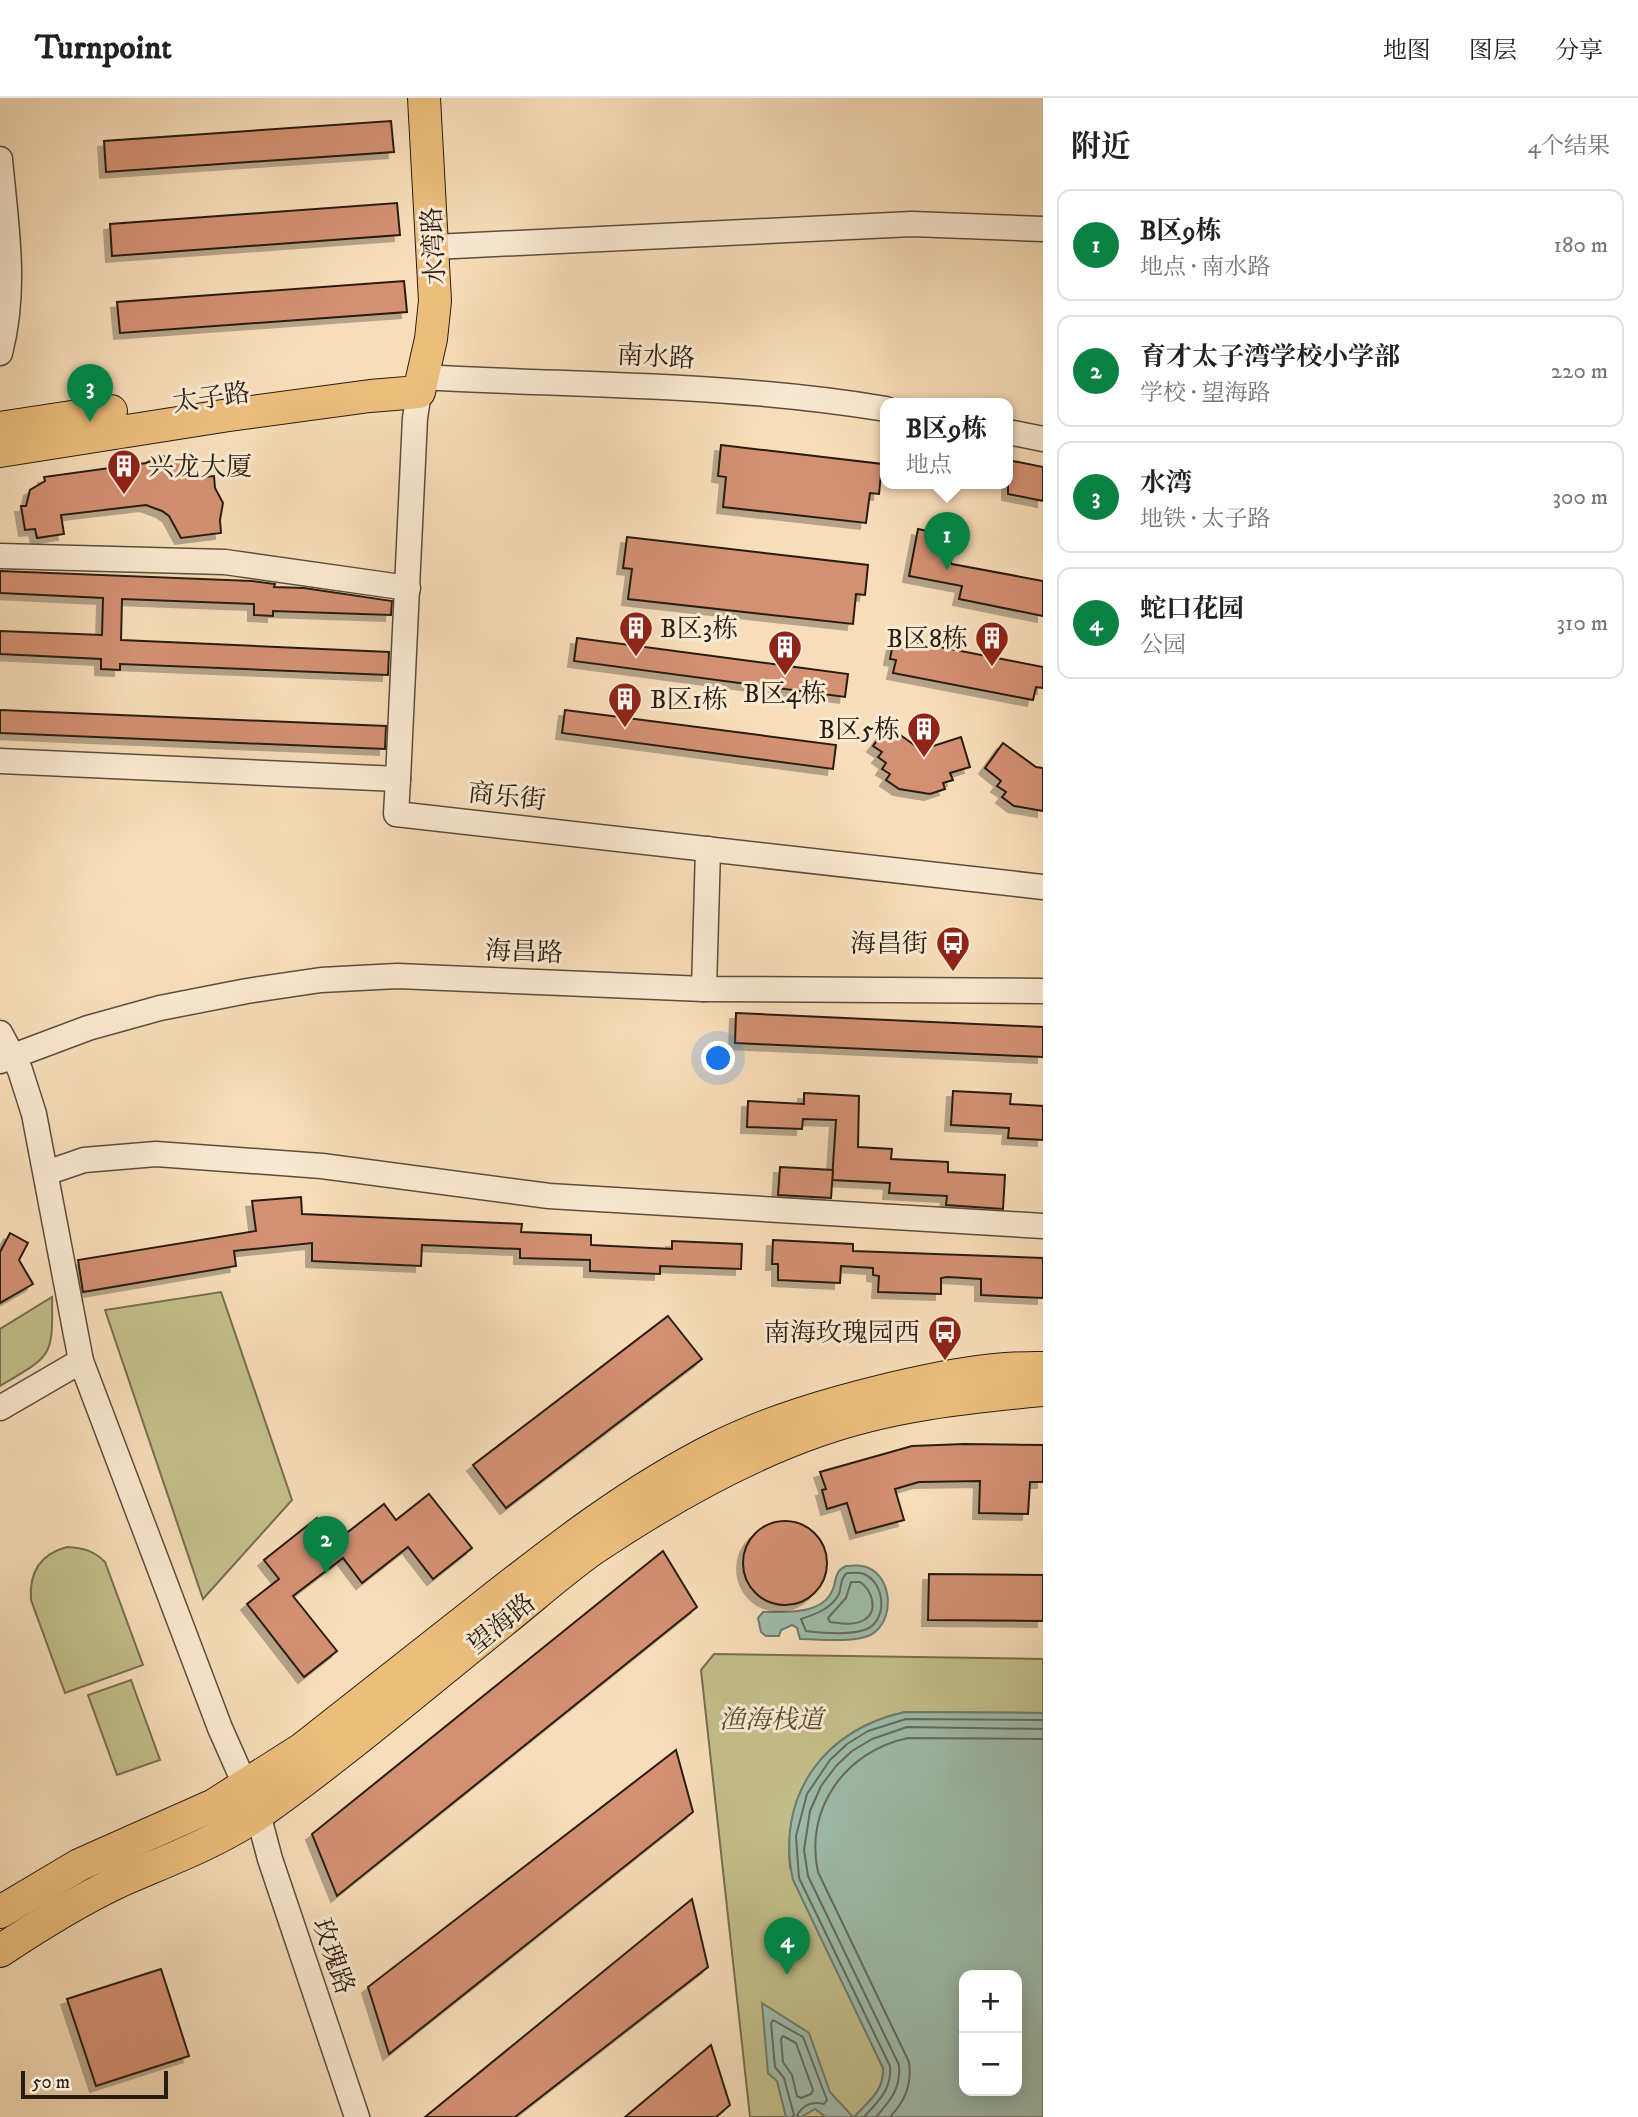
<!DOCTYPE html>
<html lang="zh">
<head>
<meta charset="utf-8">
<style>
  :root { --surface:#fff; --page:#f2f2f2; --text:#222; --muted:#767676; --line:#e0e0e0; --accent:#0b8043 }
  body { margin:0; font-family:"IM FELL DW Pica","Noto Serif SC",serif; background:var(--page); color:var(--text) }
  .controls { position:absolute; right:21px; bottom:21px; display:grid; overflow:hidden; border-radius:14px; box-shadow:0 4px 18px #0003 }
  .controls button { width:63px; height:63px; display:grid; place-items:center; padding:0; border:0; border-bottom:2px solid var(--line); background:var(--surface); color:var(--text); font:35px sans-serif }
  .scale { position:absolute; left:21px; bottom:18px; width:147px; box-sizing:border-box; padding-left:7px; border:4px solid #291d11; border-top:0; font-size:19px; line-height:24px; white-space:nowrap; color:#291d11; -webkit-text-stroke:5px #fae9d2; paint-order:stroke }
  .you { position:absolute; left:719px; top:961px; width:24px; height:24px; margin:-18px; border:5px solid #fff; border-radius:50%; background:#1a73e8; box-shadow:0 0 0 10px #1a73e833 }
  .badge { display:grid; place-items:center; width:46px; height:46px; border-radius:50%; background:var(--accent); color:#fff; font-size:23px; font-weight:700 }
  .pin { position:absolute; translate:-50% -58px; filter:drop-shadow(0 2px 4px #0008) }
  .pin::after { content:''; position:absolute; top:37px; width:24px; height:21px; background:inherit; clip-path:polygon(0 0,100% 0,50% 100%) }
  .popup { position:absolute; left:880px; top:300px; width:133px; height:91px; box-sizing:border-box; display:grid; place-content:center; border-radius:14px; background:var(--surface); filter:drop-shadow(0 2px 5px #0005); font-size:23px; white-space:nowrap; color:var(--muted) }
  .popup b { font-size:26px; color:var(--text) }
  .popup::after { content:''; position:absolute; left:50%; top:100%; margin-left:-14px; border:14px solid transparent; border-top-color:var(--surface) }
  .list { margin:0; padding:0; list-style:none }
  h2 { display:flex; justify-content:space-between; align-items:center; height:91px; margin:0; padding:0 28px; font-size:30px }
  h2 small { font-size:23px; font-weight:400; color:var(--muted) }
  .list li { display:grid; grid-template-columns:46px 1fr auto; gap:21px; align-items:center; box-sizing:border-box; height:112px; margin:0 14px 14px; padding:0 14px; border:2px solid var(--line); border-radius:14px }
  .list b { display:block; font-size:26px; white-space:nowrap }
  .list p { margin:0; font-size:23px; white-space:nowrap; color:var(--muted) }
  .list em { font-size:23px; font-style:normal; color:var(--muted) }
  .map { position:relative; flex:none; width:1043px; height:2019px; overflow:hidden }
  header { display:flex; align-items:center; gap:42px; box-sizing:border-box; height:98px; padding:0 35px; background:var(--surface); border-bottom:2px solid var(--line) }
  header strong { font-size:33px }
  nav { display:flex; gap:38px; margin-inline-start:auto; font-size:24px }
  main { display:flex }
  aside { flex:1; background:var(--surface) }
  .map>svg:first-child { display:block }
  .green { fill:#c3bf8b; stroke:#766e4e; stroke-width:2 }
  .water { fill:#9ebcab; stroke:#6f7c6d; stroke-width:2; fill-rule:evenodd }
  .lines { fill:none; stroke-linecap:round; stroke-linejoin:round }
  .shore { stroke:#646c5e; stroke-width:2 }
  .building { fill:#d39073; stroke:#291d11; stroke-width:2; filter:url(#shadow) }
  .minor-casing { stroke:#5c4d3b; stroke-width:27 }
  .major-casing { stroke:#291d11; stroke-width:34 }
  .minor { stroke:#fae9d2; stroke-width:24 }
  .major { stroke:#ecbe7c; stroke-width:32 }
  .labels { text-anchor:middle; stroke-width:6; stroke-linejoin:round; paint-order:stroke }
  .street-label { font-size:26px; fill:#291d11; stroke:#fae9d2 }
  .poi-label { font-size:26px; fill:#291d11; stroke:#fae9d2; text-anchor:end }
  .park-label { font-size:26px; font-style:italic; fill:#574e36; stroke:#fae9d2 }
</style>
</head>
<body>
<header>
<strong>Turnpoint</strong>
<nav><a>地图</a><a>图层</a><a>分享</a></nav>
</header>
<main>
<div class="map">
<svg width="1043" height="2019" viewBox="0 0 1043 2019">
  <defs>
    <filter id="shadow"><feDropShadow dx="-6" dy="6" stdDeviation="0" flood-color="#0004"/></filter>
  </defs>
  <rect width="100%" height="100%" fill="#f7ddb9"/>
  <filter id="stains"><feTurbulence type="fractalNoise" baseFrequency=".00286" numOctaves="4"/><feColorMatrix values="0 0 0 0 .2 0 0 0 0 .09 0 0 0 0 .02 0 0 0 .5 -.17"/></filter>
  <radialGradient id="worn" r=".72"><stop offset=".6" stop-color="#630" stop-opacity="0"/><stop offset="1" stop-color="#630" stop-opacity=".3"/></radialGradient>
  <g class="green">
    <polygon points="221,1194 292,1402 203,1501 105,1212"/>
    <path d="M52,1199c1,61 0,58 -52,89v-57z"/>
    <path d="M67,1449c16,1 26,3 38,15l38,103 -78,28 -34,-93c-2,-27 9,-46 36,-53z"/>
    <path d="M714,1556l329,5v54l-138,-1c-78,17 -122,76 -115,155l93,201c2,22 -15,34 -29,49h-104l-49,-447z"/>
    <polygon points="131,1582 160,1662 117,1677 88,1597"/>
  </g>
  <g class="water">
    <path d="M846,1468c5,0 11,-1 16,0 29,5 34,49 13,66 -13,12 -57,7 -75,7l-3,-11 -5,-3 -11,5 -2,6h-13l-5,-4 -3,-14 5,-6c23,0 60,3 70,-23 4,-11 1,-17 13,-23z"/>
    <path d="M905,1614l138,1v404h-189c14,-15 31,-27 29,-49l-90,-188c-18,-83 30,-150 112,-168zM1017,1877v116h-53v-116z"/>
    <polygon points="762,1905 809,1935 830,1994 853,2019 826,2019 815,2011 801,2019 786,2019 777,1983 768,1975"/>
  </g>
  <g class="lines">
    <g class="shore">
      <path d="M847,1475c5,0 12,-1 17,1 21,9 24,45 3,55 -16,7 -44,4 -61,2l-5,-12c15,-5 30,-10 38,-25 3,-9 1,-15 8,-21z"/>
      <path d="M851,1484h9c12,8 19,29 4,38 -9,6 -25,3 -34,2l-2,-4 18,-20z"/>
      <polygon points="783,1938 796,1945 813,1992 811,1996 801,2000 797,1998 792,1977 783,1964 781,1941"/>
      <path d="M792,2019l2,-2 -10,-37 -9,-11 -4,-44 2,-3 30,17 24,63 -3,4c-12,-3 -21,1 -27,11l2,2"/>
      <path d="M864,2019c14,-16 28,-27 26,-51l-91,-188 -3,-42 11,-42 23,-34 17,-16 21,-13 38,-12 137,1"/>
      <path d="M876,2019c15,-17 25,-29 23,-52l-91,-189 -4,-26 6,-39 11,-25 15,-20 16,-15 20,-12 35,-12 136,2"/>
      <path d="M890,2019c15,-16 22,-32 19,-55l-91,-190c-14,-64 28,-121 90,-134l135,1"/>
    </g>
  </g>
  <g class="building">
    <polygon points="391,23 394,54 106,74 104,43"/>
    <polygon points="397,105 400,137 112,158 110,126"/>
    <polygon points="404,183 407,214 120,235 117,204"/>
    <polygon points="721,347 882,366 879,396 870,395 866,425 723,409 726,379 718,378"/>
    <polygon points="161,358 178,361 190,359 193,380 214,378 215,390 223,405 220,422 221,435 181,440 169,418 162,413 146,407 61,417 64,436 37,440 35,431 25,432 21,408 26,408 30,392 45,383 44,379 146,365"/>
    <polygon points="1008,362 1043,369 1043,403 1008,396"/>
    <polygon points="918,431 938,435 937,443 952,466 1043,483 1043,518 959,501 962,488 909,478"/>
    <polygon points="627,439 868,467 865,497 856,496 853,526 628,501 632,471 623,470"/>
    <polygon points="0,473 252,483 275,486 274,489 304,490 392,503 391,517 273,513 273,518 254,517 254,506 122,501 121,542 389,554 388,577 120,566 120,572 101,571 101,561 0,556 0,533 102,537 103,500 0,495"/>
    <polygon points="577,540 848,576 845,599 574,563"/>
    <polygon points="894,540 1043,569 1043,590 1036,589 1033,602 893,575 896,562 890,561"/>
    <polygon points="0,612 386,628 385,651 0,635"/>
    <polygon points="565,612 836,647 833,671 562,635"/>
    <polygon points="888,628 921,652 961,639 970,669 950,675 953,682 943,685 945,691 930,696 899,691 886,682 890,676 882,671 886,665 878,659 882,654 873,648"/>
    <polygon points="1003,645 1036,669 1043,670 1043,713 1014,708 1002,699 1006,694 997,688 1001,683 985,670"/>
    <polygon points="736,915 1043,929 1043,959 735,945"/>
    <polygon points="953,993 1011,996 1010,1006 1043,1008 1043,1042 1008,1040 1009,1030 951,1027"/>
    <polygon points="804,995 859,998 858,1049 892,1051 891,1061 948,1064 948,1074 1005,1077 1003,1111 946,1107 947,1098 889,1095 890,1085 832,1082 836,1022 803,1021 802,1031 747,1029 748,1003 804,1006"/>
    <polygon points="780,1069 833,1072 831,1100 778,1097"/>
    <polygon points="301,1099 302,1116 522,1126 521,1134 591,1137 591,1147 672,1151 672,1143 742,1146 741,1171 660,1168 660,1176 590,1173 590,1162 520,1160 520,1151 422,1147 421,1168 312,1163 312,1145 234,1153 236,1168 83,1194 78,1162 256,1133 252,1103"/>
    <polygon points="10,1135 28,1145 19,1162 33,1186 0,1205 0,1154"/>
    <polygon points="773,1142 853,1146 853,1153 1043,1160 1043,1200 981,1197 981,1181 947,1179 941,1180 941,1196 878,1194 879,1178 873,1177 873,1170 841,1168 840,1185 778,1182 778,1166 772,1166"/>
    <polygon points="668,1218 702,1261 506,1410 473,1367"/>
    <polygon points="964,1346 1043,1347 1043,1384 1030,1384 1028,1416 979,1415 980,1383 919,1384 895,1391 904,1422 856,1435 847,1405 827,1411 822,1392 826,1391 820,1374 912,1348"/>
    <polygon points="429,1396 472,1450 433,1481 408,1449 362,1485 343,1460 293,1498 337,1553 304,1579 247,1506 279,1481 264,1462 317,1420 335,1444 384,1406 396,1422"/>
    <circle cx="785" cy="1465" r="42"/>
    <polygon points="663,1453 697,1509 337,1798 312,1736"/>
    <polygon points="929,1476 1043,1477 1043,1523 928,1522"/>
    <polygon points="676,1652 693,1714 389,1956 368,1889"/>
    <polygon points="692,1801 708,1869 515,2019 425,2019"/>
    <polygon points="161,1871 189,1958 96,1988 67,1901"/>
    <polygon points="711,1947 730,2007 716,2019 625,2019"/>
  </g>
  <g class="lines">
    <g class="minor-casing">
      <g id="minor">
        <path d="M0,61c6,67 17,128 0,194"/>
        <polyline points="434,149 912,126 1043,131"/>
        <path d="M422,279c156,9 308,6 464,32"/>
        <polyline points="1008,334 1043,341"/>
        <polyline points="0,458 225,464 408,490"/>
        <polyline points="0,663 398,681 396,716 1043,789"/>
        <polyline points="398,681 415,320 419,294"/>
        <polyline points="704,891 708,751"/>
        <polyline points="0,935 20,972 34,1016 81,1263 220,1630 258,1716 270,1761 357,2019"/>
        <polyline points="0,963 88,930 160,910 247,893 321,882 397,878 704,891 1043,893"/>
        <polyline points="46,1075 84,1062 156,1056 322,1068 549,1098 1043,1128"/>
        <polyline points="0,1310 81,1263"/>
      </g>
    </g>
    <g class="major-casing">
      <g id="major">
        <polyline points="0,330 111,313"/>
        <polyline points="0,353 229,317 370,298 419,294 431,241 435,203 424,0"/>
        <path d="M0,1814l79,-47 135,-60 88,-56c60,-47 119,-94 179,-141 75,-59 149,-117 235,-160 54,-27 113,-44 170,-58 51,-12 104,-23 157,-22"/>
        <path d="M0,1853c39,-26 77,-50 120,-70 48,-21 98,-39 141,-69 84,-60 162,-127 242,-191 30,-24 59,-50 90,-72 70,-47 144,-90 224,-118 72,-26 150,-34 226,-41"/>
      </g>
    </g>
    <use href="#minor" class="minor"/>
    <use href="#major" class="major"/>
  </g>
  <defs>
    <g id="building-pin" transform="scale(1.75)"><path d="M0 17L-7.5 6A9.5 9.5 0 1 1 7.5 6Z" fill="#8f2418" stroke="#fae9d2"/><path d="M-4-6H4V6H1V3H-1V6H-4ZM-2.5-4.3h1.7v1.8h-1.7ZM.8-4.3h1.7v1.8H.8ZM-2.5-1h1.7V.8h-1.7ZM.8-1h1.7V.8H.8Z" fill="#fff"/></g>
    <g id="bus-pin" transform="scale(1.75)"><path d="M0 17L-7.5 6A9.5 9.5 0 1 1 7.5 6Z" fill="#8f2418" stroke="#fae9d2"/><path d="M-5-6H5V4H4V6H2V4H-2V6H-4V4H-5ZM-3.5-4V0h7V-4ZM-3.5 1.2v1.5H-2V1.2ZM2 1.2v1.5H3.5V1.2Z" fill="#fff"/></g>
  </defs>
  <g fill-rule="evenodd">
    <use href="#building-pin" x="124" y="368"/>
    <use href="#building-pin" x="636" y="530"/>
    <use href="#building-pin" x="992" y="540"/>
    <use href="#building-pin" x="785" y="549"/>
    <use href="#building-pin" x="625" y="601"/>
    <use href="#building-pin" x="924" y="631"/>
    <use href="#bus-pin" x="953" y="845"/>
    <use href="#bus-pin" x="945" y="1234"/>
  </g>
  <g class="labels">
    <g class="street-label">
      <text transform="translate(433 148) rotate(-93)" y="9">水湾路</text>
      <text transform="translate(656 258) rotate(3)" y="9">南水路</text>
      <text transform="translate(211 299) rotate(-8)" y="9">太子路</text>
      <text transform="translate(507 698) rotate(6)" y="9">商乐街</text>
      <text transform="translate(524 853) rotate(2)" y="9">海昌路</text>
      <text transform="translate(501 1525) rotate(-39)" y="9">望海路</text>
      <text transform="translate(334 1858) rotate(71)" y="9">玫瑰路</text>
    </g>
    <g class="poi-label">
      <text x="148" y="377" text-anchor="start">兴龙大厦</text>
      <text x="660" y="539" text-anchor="start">B区3栋</text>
      <text x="968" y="549">B区8栋</text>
      <text x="785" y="604" text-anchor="middle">B区4栋</text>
      <text x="650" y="610" text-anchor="start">B区1栋</text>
      <text x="900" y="640">B区5栋</text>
      <text x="928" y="854">海昌街</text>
      <text x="920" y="1243">南海玫瑰园西</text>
    </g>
    <g class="park-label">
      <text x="771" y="1630">渔海栈道</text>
    </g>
  </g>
  <rect width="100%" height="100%" filter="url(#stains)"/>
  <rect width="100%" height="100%" fill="url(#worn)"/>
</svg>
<div class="controls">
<button>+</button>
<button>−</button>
</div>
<div class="scale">50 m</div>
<div class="you"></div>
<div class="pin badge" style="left:947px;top:472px">1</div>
<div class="popup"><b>B区9栋</b>地点</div>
<div class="pin badge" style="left:326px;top:1476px">2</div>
<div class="pin badge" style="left:90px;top:324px">3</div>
<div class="pin badge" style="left:787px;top:1877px">4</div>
</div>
<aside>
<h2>附近<small>4个结果</small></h2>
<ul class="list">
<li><span class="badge">1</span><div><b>B区9栋</b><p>地点 · 南水路</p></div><em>180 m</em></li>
<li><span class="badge">2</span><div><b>育才太子湾学校小学部</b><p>学校 · 望海路</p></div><em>220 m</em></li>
<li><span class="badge">3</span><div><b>水湾</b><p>地铁 · 太子路</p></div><em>300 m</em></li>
<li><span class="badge">4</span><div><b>蛇口花园</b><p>公园</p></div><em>310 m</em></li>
</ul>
</aside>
</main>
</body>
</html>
